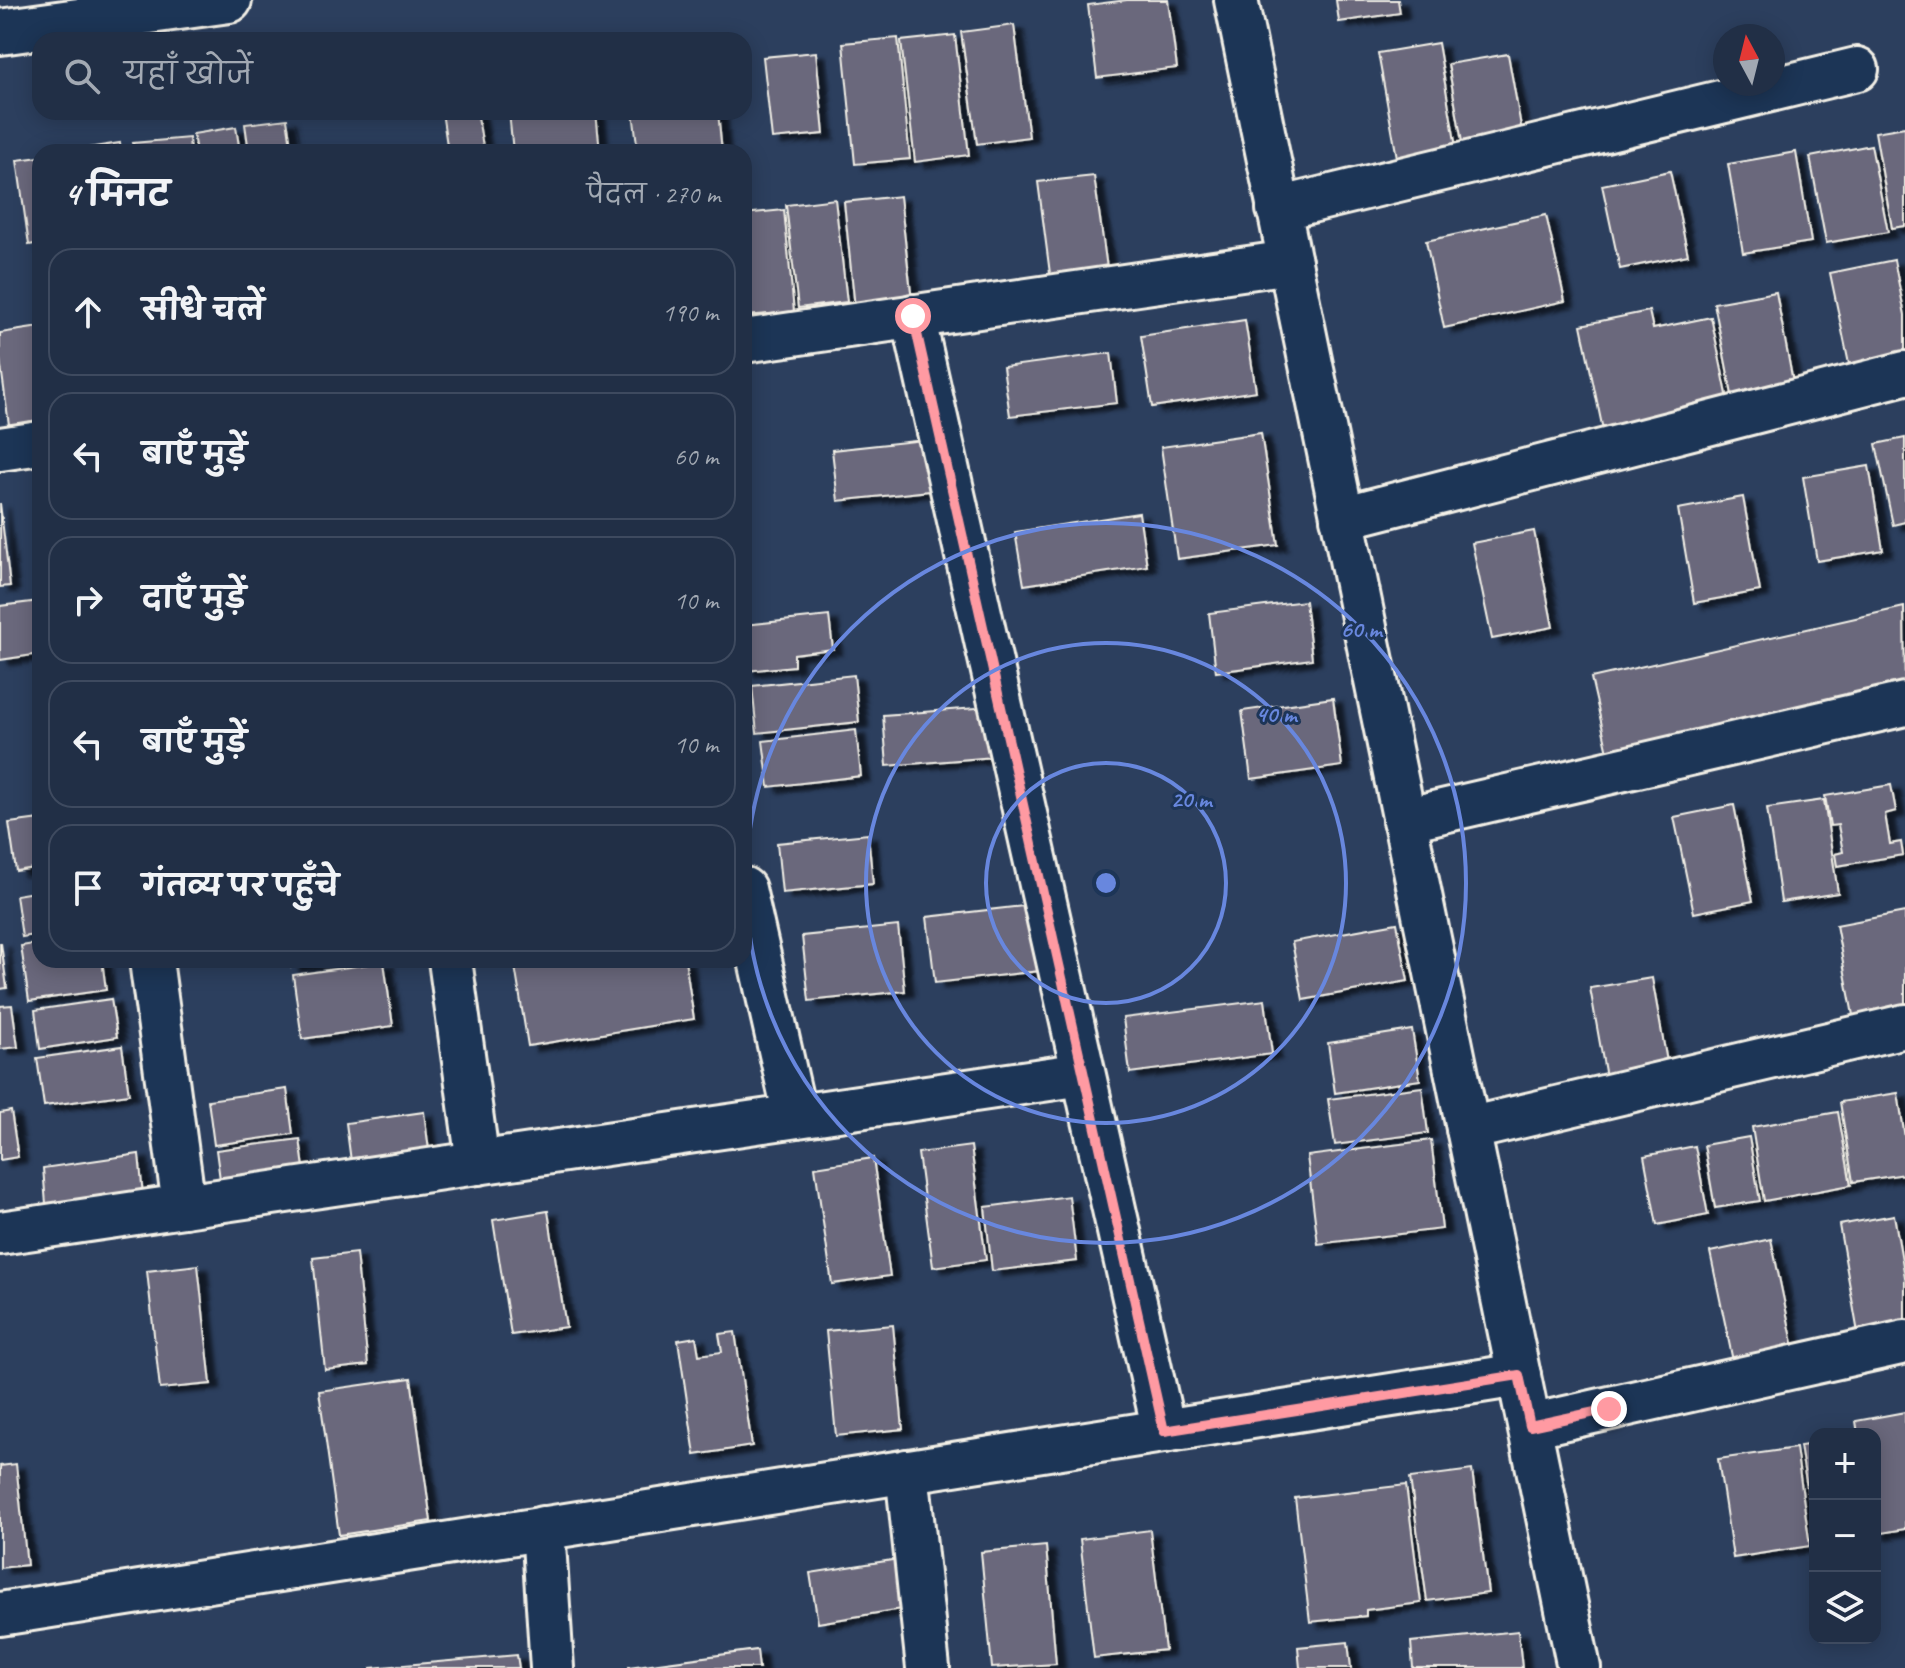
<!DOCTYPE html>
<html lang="hi">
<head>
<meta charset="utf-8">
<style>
  :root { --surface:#212f46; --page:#2d3b51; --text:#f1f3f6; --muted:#a2a9b3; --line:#3e4a5f }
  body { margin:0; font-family:Caveat,"Playpen Sans Deva",sans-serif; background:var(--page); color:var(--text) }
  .controls { position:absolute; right:24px; bottom:24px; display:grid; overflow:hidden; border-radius:16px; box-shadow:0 4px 20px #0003 }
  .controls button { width:72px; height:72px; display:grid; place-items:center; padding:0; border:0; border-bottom:2px solid var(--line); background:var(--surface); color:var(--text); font:40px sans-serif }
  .compass { position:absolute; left:1713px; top:24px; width:72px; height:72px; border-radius:50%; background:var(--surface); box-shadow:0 4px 20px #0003; rotate:353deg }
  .stop { position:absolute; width:24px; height:24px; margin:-18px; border:6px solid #ff9aa2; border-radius:50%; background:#fff }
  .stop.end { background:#ff9aa2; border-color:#fff; box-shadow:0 2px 8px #0008 }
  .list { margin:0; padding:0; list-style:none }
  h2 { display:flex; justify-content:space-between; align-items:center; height:104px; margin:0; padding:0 32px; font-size:34px }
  h2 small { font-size:26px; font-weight:400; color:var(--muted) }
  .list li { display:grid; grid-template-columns:52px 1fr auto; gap:24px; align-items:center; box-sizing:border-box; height:128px; margin:0 16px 16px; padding:0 16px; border:2px solid var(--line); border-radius:24px }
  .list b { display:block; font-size:30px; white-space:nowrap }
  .list em { font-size:26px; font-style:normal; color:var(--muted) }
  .icon { flex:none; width:44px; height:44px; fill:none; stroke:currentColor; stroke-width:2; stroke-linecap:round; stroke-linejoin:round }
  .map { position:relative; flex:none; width:1905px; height:1668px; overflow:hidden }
  .search { position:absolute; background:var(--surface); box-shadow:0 4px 20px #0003; left:32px; top:32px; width:720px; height:88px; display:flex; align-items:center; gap:20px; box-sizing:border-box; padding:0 28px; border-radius:24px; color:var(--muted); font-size:30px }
  .panel { position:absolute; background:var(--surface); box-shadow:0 4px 20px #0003; left:32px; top:144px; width:720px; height:824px; border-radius:24px }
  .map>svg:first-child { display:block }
  .building { fill:#6a687c; stroke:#f4f1e8; stroke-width:2; filter:url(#shadow) }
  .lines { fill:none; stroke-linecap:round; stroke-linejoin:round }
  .street-casing { stroke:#f4f1e8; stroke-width:48 }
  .secondary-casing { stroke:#f4f1e8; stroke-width:50 }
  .street { stroke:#1d3557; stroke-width:42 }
  .secondary { stroke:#1d3557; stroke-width:44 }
  .route { stroke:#ff9aa2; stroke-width:10 }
  .ring { fill:none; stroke:#6887de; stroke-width:4 }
  .centre { fill:#6887de; stroke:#1d3557; stroke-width:4 }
  .ring-label { font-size:24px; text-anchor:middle; font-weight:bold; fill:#6887de; stroke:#1d3557; stroke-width:6; stroke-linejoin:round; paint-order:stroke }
</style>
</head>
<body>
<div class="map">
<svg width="1905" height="1668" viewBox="0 0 1905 1668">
  <defs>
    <filter id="shadow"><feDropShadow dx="9" dy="5" stdDeviation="2" flood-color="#0009"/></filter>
  </defs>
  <rect width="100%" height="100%" fill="#2c3f5e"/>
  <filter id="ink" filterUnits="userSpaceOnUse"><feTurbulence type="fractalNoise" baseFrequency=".0125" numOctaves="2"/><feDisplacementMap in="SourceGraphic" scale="16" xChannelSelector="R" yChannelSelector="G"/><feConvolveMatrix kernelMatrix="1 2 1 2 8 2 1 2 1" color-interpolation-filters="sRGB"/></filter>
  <g filter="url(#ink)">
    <g class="building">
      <polygon points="1127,0 1168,0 1177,68 1097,78 1088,5"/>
      <polygon points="1336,0 1398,0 1400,13 1339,22"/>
      <polygon points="1014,25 1029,137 977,144 961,32"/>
      <polygon points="955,35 969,155 915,162 901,41"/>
      <polygon points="898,38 910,159 855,164 843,43"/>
      <polygon points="1438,43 1457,153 1398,163 1378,53"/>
      <polygon points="816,52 824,134 772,139 763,57"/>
      <polygon points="1508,54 1522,132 1462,142 1448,64"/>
      <polygon points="442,112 477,112 484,152 448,152"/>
      <polygon points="509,112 596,112 600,152 513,152"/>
      <polygon points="633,112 718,112 722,152 638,152"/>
      <polygon points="287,119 292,152 249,152 245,124"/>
      <polygon points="236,127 240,152 196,152 193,134"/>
      <polygon points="1905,127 1905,226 1892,228 1875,132"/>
      <polygon points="189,138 190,152 134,152 133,143"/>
      <polygon points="120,143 122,152 87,152 87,148"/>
      <polygon points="1871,145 1888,232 1826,243 1810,157"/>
      <polygon points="1796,152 1811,242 1743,253 1728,164"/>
      <polygon points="40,157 40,243 29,245 17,160"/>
      <polygon points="1670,171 1688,255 1620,269 1602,185"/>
      <polygon points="1094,176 1109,282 1052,289 1038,182"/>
      <polygon points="900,196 912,301 855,308 844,202"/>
      <polygon points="835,199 847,302 798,308 786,205"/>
      <polygon points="784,210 794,312 744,316 744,214"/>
      <polygon points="1546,215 1565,301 1444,328 1426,241"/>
      <polygon points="1894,260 1905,315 1905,353 1849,364 1830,273"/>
      <polygon points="1776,292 1796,398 1735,410 1714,303"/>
      <polygon points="1649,311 1653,329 1711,317 1730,409 1604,435 1581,325"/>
      <polygon points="1245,320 1256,391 1152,407 1141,336"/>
      <polygon points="40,327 40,420 9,425 0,359 0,333"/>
      <polygon points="1111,353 1117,403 1010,416 1003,367"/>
      <polygon points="1261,433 1278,545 1177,559 1161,447"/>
      <polygon points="1905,438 1905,522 1893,525 1876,444"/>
      <polygon points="924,440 929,491 838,501 832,450"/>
      <polygon points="1869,466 1883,550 1817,561 1803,477"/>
      <polygon points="1743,497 1760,591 1694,603 1678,509"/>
      <polygon points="0,503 10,586 0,587"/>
      <polygon points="1139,513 1147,566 1024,585 1015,532"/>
      <polygon points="1534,531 1553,627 1492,639 1472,543"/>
      <polygon points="40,601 40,654 0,660 0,606"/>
      <polygon points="1305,601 1312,659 1216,672 1209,613"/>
      <polygon points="1904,607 1905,699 1611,765 1591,678"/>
      <polygon points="829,616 833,649 794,654 794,666 746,671 744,625"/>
      <polygon points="854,675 859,722 757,733 752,686"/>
      <polygon points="1333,698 1342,766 1251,779 1242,711"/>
      <polygon points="990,707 994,757 887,766 883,715"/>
      <polygon points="856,730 861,776 769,787 763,741"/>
      <polygon points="1891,785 1896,811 1885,814 1890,844 1901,842 1903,855 1837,866 1835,854 1843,852 1838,825 1830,826 1825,796"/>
      <polygon points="1824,800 1838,893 1781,902 1767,808"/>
      <polygon points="1734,805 1753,901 1694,913 1674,817"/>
      <polygon points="40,819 40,867 16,871 9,823"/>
      <polygon points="868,834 873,884 782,893 777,843"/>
      <polygon points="40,891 40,934 22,937 16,895"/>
      <polygon points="1032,905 1040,971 935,983 927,917"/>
      <polygon points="1905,912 1905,1017 1855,1026 1836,925"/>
      <polygon points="1397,923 1408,981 1303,1000 1292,942"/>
      <polygon points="898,926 905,991 809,1001 802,936"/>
      <polygon points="1,943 7,988 0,989 0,943"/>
      <polygon points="40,943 40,960 102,960 106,990 29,1001 21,946"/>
      <polygon points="290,960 342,960 291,967"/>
      <polygon points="514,960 685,960 694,1019 528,1046"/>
      <polygon points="384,962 393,1026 302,1039 293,975"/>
      <polygon points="1652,978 1669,1073 1607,1083 1590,988"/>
      <polygon points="111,999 117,1037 40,1049 35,1010"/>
      <polygon points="1265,1000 1272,1054 1130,1073 1123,1018"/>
      <polygon points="12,1005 18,1047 0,1049 0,1006"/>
      <polygon points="1412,1030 1420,1080 1335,1093 1328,1043"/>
      <polygon points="122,1046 129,1094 44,1106 37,1058"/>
      <polygon points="1422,1087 1428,1133 1335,1145 1328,1099"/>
      <polygon points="287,1089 293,1134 214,1145 208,1100"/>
      <polygon points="1898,1093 1905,1138 1905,1174 1853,1182 1840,1102"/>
      <polygon points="11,1111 18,1157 0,1160 0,1113"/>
      <polygon points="424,1112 430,1158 352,1169 346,1123"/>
      <polygon points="1838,1112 1851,1185 1764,1201 1752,1127"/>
      <polygon points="1749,1137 1760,1201 1715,1208 1704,1145"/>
      <polygon points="300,1139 306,1182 222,1194 216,1150"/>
      <polygon points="1431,1140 1442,1229 1318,1244 1307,1156"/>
      <polygon points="971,1146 986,1260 933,1267 918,1153"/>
      <polygon points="1695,1146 1708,1215 1657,1225 1644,1156"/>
      <polygon points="139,1154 144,1206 47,1216 43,1168"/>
      <polygon points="873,1158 890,1276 832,1284 815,1167"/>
      <polygon points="1069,1196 1077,1261 992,1271 985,1207"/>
      <polygon points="548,1211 566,1327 511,1335 493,1220"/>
      <polygon points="1894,1215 1905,1277 1905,1324 1858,1333 1839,1225"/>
      <polygon points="1771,1239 1794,1348 1733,1361 1710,1252"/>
      <polygon points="356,1253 368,1365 325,1370 313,1258"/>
      <polygon points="198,1265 211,1384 160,1389 147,1271"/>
      <polygon points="893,1325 903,1429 836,1436 826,1331"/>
      <polygon points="735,1332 752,1446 695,1455 678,1340 696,1337 699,1355 722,1352 719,1334"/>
      <polygon points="411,1378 431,1521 339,1535 319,1391"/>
      <polygon points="1905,1412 1905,1529 1876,1534 1875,1434 1858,1434 1856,1421"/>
      <polygon points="1815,1444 1815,1535 1800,1446"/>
      <polygon points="1796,1448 1810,1546 1733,1558 1718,1459"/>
      <polygon points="16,1464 27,1565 0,1568 0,1466"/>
      <polygon points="1472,1470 1488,1593 1427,1601 1410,1478"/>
      <polygon points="1406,1485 1421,1603 1366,1610 1366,1616 1310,1622 1295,1498"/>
      <polygon points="1150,1530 1165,1650 1094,1658 1080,1539"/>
      <polygon points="1046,1546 1056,1664 992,1668 981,1552"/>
      <polygon points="905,1558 913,1607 818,1623 810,1573"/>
      <polygon points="1518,1631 1522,1668 1413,1668 1411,1642"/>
      <polygon points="1348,1642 1351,1668 1300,1668 1298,1647"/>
      <polygon points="757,1650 759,1668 629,1668 629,1667"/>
      <polygon points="517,1655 519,1668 370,1668"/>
    </g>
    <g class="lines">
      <g class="street-casing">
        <g id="street">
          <polyline points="1236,0 1579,1668"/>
          <polyline points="1278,209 1857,69"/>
          <polyline points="913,316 1164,1431"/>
          <polyline points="744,341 1290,262"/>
          <polyline points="0,449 40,443"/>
          <polyline points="1342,518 1905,373"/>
          <polyline points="1404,820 1905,704"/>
          <polyline points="744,889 795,1116"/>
          <polyline points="151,960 184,1206"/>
          <polyline points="450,960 478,1163"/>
          <polyline points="1468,1129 1905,1026"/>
          <polyline points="0,1233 1083,1074"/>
          <polyline points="1530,1426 1905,1342"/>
          <polyline points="907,1471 928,1668"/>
          <polyline points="543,1528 552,1668"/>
          <polyline points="0,1614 1519,1375"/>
        </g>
      </g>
      <g class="secondary-casing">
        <polyline id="secondary" points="0,32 229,0"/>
      </g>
      <use href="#street" class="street"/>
      <use href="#secondary" class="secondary"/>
    </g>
  </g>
  <g class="lines" filter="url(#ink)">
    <polyline class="route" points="913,316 1164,1431 1519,1375 1530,1426 1609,1409"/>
  </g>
  <g class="ring">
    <circle cx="1106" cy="883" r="120"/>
    <circle cx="1106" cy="883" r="240"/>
    <circle cx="1106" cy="883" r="360"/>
  </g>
  <circle cx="1106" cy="883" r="12" class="centre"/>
  <g class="ring-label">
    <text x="1361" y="637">60 m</text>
    <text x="1276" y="722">40 m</text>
    <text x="1191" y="807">20 m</text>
  </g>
</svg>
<div class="controls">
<button>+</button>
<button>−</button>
<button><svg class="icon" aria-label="layers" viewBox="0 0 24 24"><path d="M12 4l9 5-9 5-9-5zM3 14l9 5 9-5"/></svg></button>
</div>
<svg class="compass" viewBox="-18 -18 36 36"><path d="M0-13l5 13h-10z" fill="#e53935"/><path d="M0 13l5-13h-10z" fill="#a2a9b3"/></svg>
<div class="stop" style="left:913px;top:316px"></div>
<div class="stop end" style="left:1609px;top:1409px"></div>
<div class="search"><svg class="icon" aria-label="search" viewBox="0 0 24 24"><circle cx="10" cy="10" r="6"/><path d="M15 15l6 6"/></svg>यहाँ खोजें</div>
<section class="panel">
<h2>4 मिनट<small>पैदल · 270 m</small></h2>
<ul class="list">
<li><svg class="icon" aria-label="ahead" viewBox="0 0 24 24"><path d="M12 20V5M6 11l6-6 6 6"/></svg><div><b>सीधे चलें</b></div><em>190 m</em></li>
<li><svg class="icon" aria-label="left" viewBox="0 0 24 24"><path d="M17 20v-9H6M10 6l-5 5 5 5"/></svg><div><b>बाएँ मुड़ें</b></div><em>60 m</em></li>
<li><svg class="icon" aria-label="right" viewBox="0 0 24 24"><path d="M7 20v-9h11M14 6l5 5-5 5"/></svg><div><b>दाएँ मुड़ें</b></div><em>10 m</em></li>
<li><svg class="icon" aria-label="left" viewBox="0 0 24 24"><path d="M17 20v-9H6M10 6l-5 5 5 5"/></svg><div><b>बाएँ मुड़ें</b></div><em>10 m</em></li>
<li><svg class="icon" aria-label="arrive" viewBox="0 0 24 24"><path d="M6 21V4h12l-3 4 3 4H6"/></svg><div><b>गंतव्य पर पहुँचे</b></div></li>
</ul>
</section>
</div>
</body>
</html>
